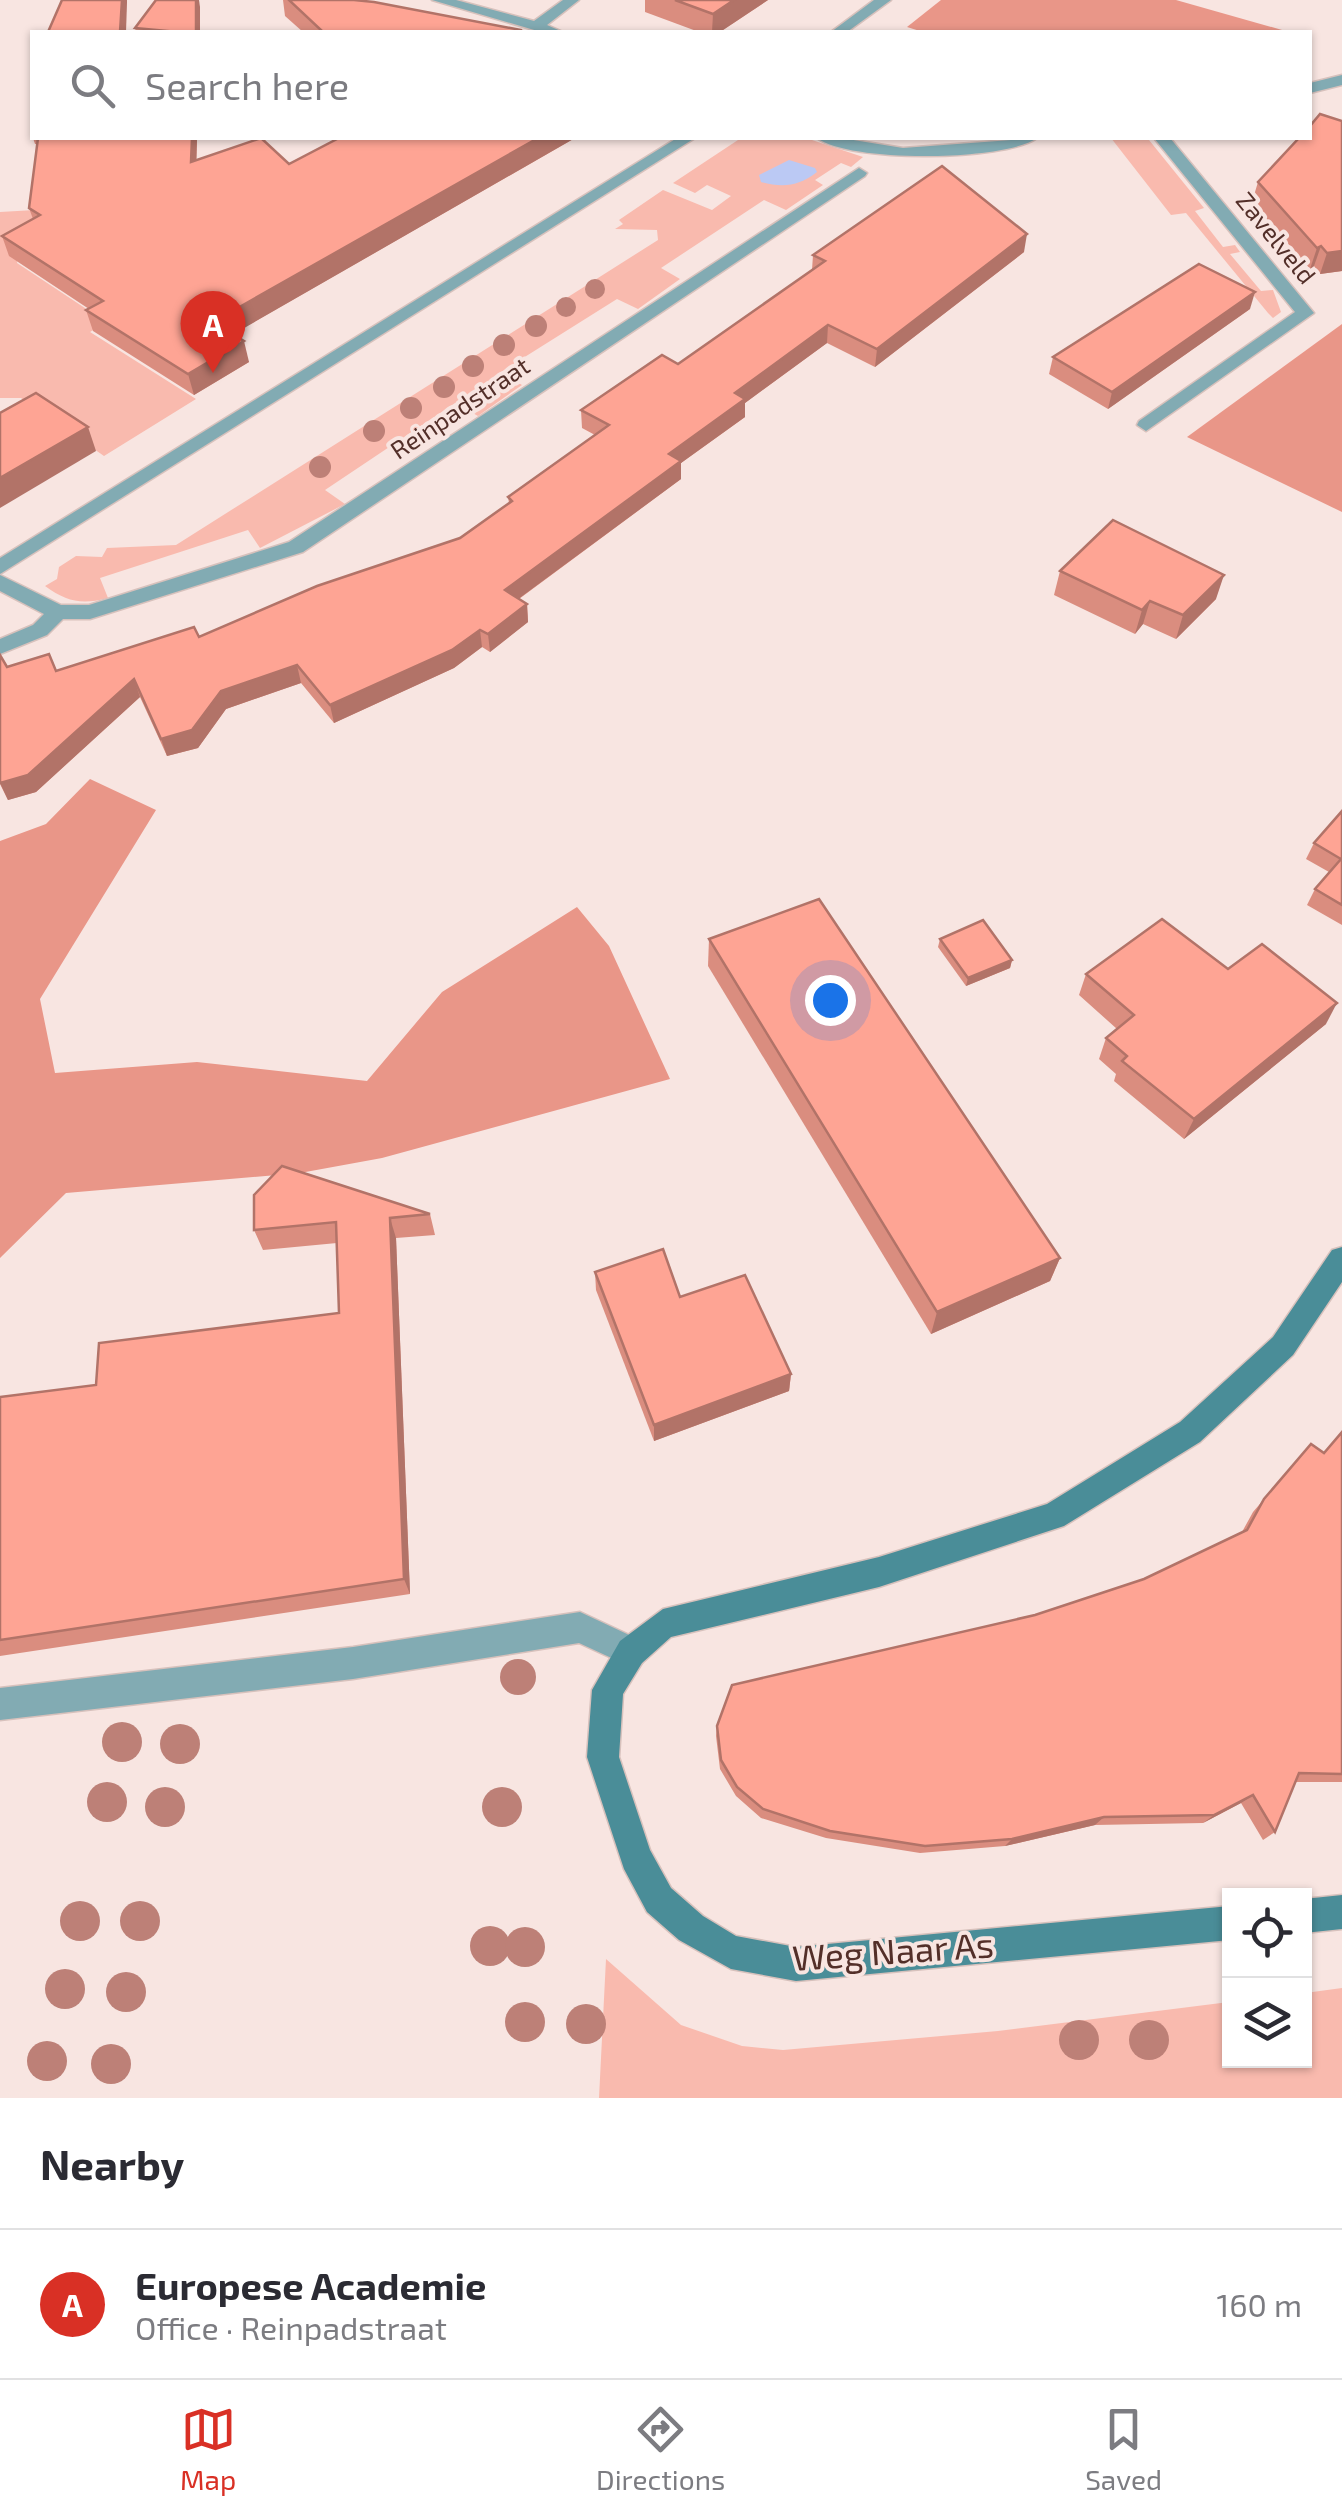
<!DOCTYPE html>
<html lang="en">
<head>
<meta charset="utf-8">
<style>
  :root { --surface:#fff; --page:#f2f2f3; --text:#2b2b33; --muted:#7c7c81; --line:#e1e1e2; --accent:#d93025 }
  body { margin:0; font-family:"Exo 2",sans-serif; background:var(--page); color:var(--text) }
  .controls { position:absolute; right:30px; bottom:30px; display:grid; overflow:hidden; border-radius:0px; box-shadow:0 2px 8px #0004 }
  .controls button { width:90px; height:90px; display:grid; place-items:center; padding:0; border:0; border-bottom:2px solid var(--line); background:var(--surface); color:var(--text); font:50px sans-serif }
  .you { position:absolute; left:830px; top:1000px; width:35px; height:35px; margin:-25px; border:8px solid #fff; border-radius:50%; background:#1a73e8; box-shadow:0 0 0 15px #1a73e833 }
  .badge { display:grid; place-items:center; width:65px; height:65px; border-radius:50%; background:var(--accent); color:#fff; font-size:32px; font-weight:700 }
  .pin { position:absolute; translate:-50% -82px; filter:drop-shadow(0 2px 5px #0008) }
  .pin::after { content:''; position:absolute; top:52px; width:35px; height:30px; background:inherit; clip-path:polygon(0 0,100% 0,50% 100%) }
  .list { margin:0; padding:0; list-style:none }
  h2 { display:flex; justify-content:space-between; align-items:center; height:130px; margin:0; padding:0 40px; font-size:42px }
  h2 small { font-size:32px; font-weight:400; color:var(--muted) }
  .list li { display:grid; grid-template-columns:65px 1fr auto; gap:30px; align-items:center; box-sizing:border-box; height:150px; padding:0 40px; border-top:2px solid var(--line) }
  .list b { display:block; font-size:38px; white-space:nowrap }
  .list p { margin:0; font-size:32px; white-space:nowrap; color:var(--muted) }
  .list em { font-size:32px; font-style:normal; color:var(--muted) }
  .icon { flex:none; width:55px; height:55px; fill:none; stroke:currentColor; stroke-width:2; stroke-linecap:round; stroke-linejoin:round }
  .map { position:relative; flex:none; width:1342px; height:2098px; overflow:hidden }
  .search { position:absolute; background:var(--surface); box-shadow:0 2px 8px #0004; left:30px; right:30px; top:30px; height:110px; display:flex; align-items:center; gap:25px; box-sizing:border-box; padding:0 35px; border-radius:0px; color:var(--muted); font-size:38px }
  .sheet { height:280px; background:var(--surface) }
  nav { display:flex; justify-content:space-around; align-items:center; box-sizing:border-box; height:140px; border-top:2px solid var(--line); background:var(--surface); font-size:28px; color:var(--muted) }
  nav a { display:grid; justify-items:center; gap:5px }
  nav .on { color:var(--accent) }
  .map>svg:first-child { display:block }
  .green { fill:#f9baae }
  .forest { fill:#e99688 }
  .water { fill:#bbc9f4 }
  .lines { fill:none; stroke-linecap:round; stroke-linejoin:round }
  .minor-casing { stroke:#d7c1bc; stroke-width:3 }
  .tertiary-casing { stroke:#d7c1bc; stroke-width:3 }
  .secondary-casing { stroke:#d7c1bc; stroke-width:3 }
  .minor { fill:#82abb3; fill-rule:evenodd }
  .tertiary { fill:#82abb3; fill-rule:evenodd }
  .secondary { fill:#4a8d98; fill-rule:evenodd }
  .tree { fill:#bd8077 }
  .wall { fill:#da8d7f }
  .shaded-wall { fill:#b27368 }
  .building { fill:#fea494; stroke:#b27368; stroke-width:2.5 }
  .labels { text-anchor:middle; stroke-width:8; stroke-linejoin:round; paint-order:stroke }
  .far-street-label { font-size:25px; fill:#532f29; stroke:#f8e5e1 }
  .near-street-label { font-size:35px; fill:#532f29; stroke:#f8e5e1 }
</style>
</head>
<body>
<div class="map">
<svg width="1342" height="2098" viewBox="0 0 1342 2098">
  <rect width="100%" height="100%" fill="#f8e5e1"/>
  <g class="green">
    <path d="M741,138h65l57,19 -12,10 -10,-4 -26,17 8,5 -37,25 -22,-10 -103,68 19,11 -42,30 -21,-10 -116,73 21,13 -44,31 -23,-13 -130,87 20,14 -85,44 -12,-18 -148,48 8,20c-26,7 -41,4 -63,-12l12,-7 2,-12 17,-11 26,1 5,-9 69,-3 482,-305 -1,-10 -42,-1 8,-5 -4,-4 44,-30 49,20 19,-14 -24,-11 -12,8 -22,-10z"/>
    <polygon points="1111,138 1149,140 1204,208 1195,211 1223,247 1235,245 1240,252 1230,254 1261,291 1273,290 1281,312 1273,318 1268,313 1186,213 1171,215"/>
    <polygon points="52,209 25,223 17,263 106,322 90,332 196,399 104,456 21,398 0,398 0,212"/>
    <polygon points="606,1959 681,2025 742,2046 783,2050 998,2031 1229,2002 1230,2060 1304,2060 1305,1993 1342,1988 1342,2098 599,2098"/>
  </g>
  <g class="forest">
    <polygon points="941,0 1176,0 1289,32 923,32 907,27"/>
    <polygon points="1342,324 1342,512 1187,437"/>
    <polygon points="90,779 156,810 40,999 55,1073 197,1062 367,1081 442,992 577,907 609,946 670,1079 382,1158 300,1173 66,1193 0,1258 0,841 46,824"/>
  </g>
  <path class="water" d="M789,160l26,8 2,4c-18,14 -34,16 -56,10l-2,-7z"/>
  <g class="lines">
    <g class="minor-casing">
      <g id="minor">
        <polygon points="432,0 456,0 534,21 563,0 579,0 547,25 563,32 541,32"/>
        <polygon points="1342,75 1342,85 1310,93 1310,83"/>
        <path d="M817,138h24l62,10 134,-10c-32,23 -187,25 -220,0z"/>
        <polygon points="1154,138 1170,138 1314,313 1146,431 1137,425 1139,421 1295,312"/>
        <polygon points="859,168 867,173 865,176 303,552 90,619 63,619 47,635 0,654 0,639 33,625 44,614 0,591 0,575 61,605 89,605 289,542"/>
        <polygon points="580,1612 642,1641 646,1652 642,1663 631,1667 579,1643 353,1679 0,1720 0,1688 353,1647"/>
      </g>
    </g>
    <g class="tertiary-casing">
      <g id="tertiary">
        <polygon points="874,0 891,0 847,32 831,32"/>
        <polygon points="677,138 695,138 0,574 0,558"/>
      </g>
    </g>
    <g class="secondary-casing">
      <g id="secondary">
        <polygon points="1342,1247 1342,1282 1293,1355 1200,1442 1064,1526 879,1587 671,1637 642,1663 623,1694 619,1757 650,1850 671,1888 703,1916 736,1936 796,1947 1230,1906 1230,1940 796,1981 731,1969 679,1940 647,1912 624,1869 587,1757 592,1690 620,1641 663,1609 879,1557 1047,1504 1180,1422 1273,1337 1332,1250"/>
        <polygon points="1342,1895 1342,1929 1304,1933 1304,1899"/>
      </g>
    </g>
    <use href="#minor" class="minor"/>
    <use href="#tertiary" class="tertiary"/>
    <use href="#secondary" class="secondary"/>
  </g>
  <g class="tree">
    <circle cx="595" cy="289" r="10"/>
    <circle cx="566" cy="307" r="10"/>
    <circle cx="536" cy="326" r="11"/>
    <circle cx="504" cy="345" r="11"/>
    <circle cx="473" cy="366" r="11"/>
    <circle cx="444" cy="387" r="11"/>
    <circle cx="411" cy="408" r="11"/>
    <circle cx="374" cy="431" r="11"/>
    <circle cx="320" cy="467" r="11"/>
    <circle cx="518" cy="1677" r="18"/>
    <circle cx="122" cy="1742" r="20"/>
    <circle cx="180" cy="1744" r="20"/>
    <circle cx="107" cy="1802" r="20"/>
    <circle cx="165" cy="1807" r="20"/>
    <circle cx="502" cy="1807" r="20"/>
    <circle cx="80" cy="1921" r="20"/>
    <circle cx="140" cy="1921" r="20"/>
    <circle cx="490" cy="1946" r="20"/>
    <circle cx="525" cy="1947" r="20"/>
    <circle cx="65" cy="1989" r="20"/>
    <circle cx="126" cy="1992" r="20"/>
    <circle cx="525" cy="2022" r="20"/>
    <circle cx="586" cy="2024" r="20"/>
    <circle cx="1079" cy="2040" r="20"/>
    <circle cx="1149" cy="2040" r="20"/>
    <circle cx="47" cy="2061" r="20"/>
    <circle cx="111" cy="2064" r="20"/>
  </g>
  <g class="wall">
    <polygon points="283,0 354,0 522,32 303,32 285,16"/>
    <polygon points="645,0 768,0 720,32 699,32 645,12"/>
    <polygon points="200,7 200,32 136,32 135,28"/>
    <polygon points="1342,121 1342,271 1320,274 1314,266 1310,269 1252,202 1258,182"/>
    <polygon points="33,138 197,138 196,160 289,164 339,138 575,138 233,334 249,362 194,395 93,331 86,310 89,309 9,256 2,236 33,219 29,208 37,144 35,144"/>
    <polygon points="1024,252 875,367 827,343 745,403 745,417 681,463 681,479 519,599 527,604 528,622 490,652 482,647 454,668 334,723 301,683 226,709 198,748 167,756 140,697 36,792 8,800 0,784 0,655 7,667 56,671 199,637 460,538 509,503 508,497 595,435 582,428 581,410 678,364 812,270 813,255"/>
    <polygon points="1250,309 1108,409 1049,374 1053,357"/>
    <polygon points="1060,571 1216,599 1176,639 1143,624 1135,634 1054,595"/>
    <polygon points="1342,811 1342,925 1307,905 1315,889 1329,872 1306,859 1314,843"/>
    <polygon points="709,939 1060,1258 1050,1281 931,1334 708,966"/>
    <polygon points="940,939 1012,960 1010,968 966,986 938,947"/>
    <polygon points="1228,969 1326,1024 1184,1139 1114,1081 1116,1074 1099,1059 1106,1038 1117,1029 1079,995 1086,974"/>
    <polygon points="430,1214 435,1235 396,1238 410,1594 0,1656 0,1397 96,1385 339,1313 337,1243 263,1250 254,1230"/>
    <polygon points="595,1272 680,1297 791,1374 789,1391 654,1441 596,1290"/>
    <polygon points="1342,1432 1342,1782 1295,1782 1275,1832 1263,1840 1241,1803 1203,1823 1095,1825 1005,1846 920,1853 826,1838 761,1818 736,1796 720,1769 716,1736 717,1726 1035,1615 1144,1579 1242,1532 1253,1512 1311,1444 1324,1453"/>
  </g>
  <g class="shaded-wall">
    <polygon points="122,0 127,0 127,3 126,32 120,32"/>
    <polygon points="196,0 199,0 200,7 200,32 196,32"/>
    <polygon points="734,0 768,0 720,32 712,32 713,14"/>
    <polygon points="192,138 197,138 196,183 191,162"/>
    <polygon points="538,138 575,138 218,343 213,322"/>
    <polygon points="1027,234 1024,252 875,367 877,349"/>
    <polygon points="1321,246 1314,266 1310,269 1317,248"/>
    <polygon points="1342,251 1342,271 1320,274 1327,253"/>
    <polygon points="1255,292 1250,309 1108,409 1112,392"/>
    <polygon points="828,325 827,343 745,403 745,417 681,463 681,479 506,608 505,590 669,454 735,393"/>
    <polygon points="244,341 249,362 194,395 188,374"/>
    <polygon points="88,427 96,451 0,508 0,478"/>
    <polygon points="1224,575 1216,599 1176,639 1183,615"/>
    <polygon points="1150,601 1143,624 1135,634 1142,610"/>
    <polygon points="527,604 528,622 490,652 488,634"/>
    <polygon points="480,630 482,647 454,668 334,723 330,705"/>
    <polygon points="297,665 301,683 226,709 198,748 167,756 161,739 221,691"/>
    <polygon points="134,679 140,697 36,792 8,800 0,783"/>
    <polygon points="1012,960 1010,968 966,986 968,978"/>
    <polygon points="1337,1003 1326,1024 1184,1139 1194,1119"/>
    <polygon points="390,1218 396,1238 410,1594 404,1579"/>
    <polygon points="1060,1258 1050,1281 931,1334 937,1312"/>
    <polygon points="791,1374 789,1391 654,1441 654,1425"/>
    <polygon points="1253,1795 1241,1803 1203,1823 1214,1815"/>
    <polygon points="1104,1817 1095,1825 1005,1846 1012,1839"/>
  </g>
  <g class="building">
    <polygon points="62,0 122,0 120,32 48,32"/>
    <polygon points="156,0 196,0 196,32 178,32 135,28"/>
    <polygon points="289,0 354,0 374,2 521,30 521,32 323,32"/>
    <polygon points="675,0 734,0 713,14"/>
    <polygon points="1320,114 1342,121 1342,251 1327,253 1321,246 1317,248 1258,182 1299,138 1310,138 1310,126"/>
    <polygon points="38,138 192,138 191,162 261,138 289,164 339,138 538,138 213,322 244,341 188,374 86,310 103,301 2,236 40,215 29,208"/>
    <polygon points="942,166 1027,234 877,349 828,325 735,393 745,399 669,454 681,461 505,590 527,604 488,634 480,630 452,650 330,705 297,665 221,691 192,730 161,739 134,679 28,775 0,783 0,655 7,667 49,654 56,671 194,627 199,637 317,586 460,538 512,501 508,497 609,425 581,410 662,355 678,364 825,261 813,255"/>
    <polygon points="1199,264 1255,292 1112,392 1053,357"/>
    <polygon points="36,393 88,427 0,478 0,413"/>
    <polygon points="1113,520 1224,575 1183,615 1150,601 1142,610 1060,571"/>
    <polygon points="1342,811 1342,905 1315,889 1341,859 1314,843"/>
    <polygon points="819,899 1060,1258 937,1312 709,939"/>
    <polygon points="1162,919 1228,969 1262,944 1337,1003 1194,1119 1122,1061 1127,1056 1106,1038 1134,1015 1086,974"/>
    <polygon points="983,920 1012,960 968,978 940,939"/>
    <polygon points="282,1166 430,1214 390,1218 404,1579 0,1640 0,1397 96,1385 99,1343 339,1313 336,1222 254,1230 254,1195"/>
    <polygon points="663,1249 680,1297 745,1275 791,1374 654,1425 595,1272"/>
    <polygon points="1342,1432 1342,1774 1299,1773 1275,1832 1253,1795 1214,1815 1104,1817 1012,1839 925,1846 830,1831 763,1809 737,1787 721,1760 717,1726 732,1685 1035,1615 1144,1579 1247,1530 1264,1499 1311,1444 1324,1453"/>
  </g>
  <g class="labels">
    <g class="far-street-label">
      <text transform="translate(1276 238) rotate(51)" y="9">Zavelveld</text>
      <text transform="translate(460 408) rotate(-34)" y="9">Reinpadstraat</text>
    </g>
    <g class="near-street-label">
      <text transform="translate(893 1952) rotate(-4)" y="12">Weg Naar As</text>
    </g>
  </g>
</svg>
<div class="controls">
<button><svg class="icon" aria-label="locate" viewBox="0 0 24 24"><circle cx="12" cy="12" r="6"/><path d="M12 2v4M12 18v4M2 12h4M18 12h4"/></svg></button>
<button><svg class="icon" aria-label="layers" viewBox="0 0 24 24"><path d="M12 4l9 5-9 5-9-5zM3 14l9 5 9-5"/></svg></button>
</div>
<div class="you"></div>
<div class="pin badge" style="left:213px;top:373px">A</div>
<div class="search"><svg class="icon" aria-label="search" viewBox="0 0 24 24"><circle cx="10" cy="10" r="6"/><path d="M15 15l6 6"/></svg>Search here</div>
</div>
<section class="sheet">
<h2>Nearby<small></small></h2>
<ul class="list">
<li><span class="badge">A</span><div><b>Europese Academie</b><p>Office · Reinpadstraat</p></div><em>160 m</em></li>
</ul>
</section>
<nav>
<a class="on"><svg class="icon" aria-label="map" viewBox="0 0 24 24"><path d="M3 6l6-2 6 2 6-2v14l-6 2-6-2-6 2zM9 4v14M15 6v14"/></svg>Map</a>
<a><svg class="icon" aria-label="directions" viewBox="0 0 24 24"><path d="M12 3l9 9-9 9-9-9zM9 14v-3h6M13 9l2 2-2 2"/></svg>Directions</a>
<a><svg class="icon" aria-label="saved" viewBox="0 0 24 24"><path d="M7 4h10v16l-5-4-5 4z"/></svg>Saved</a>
</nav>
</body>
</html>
